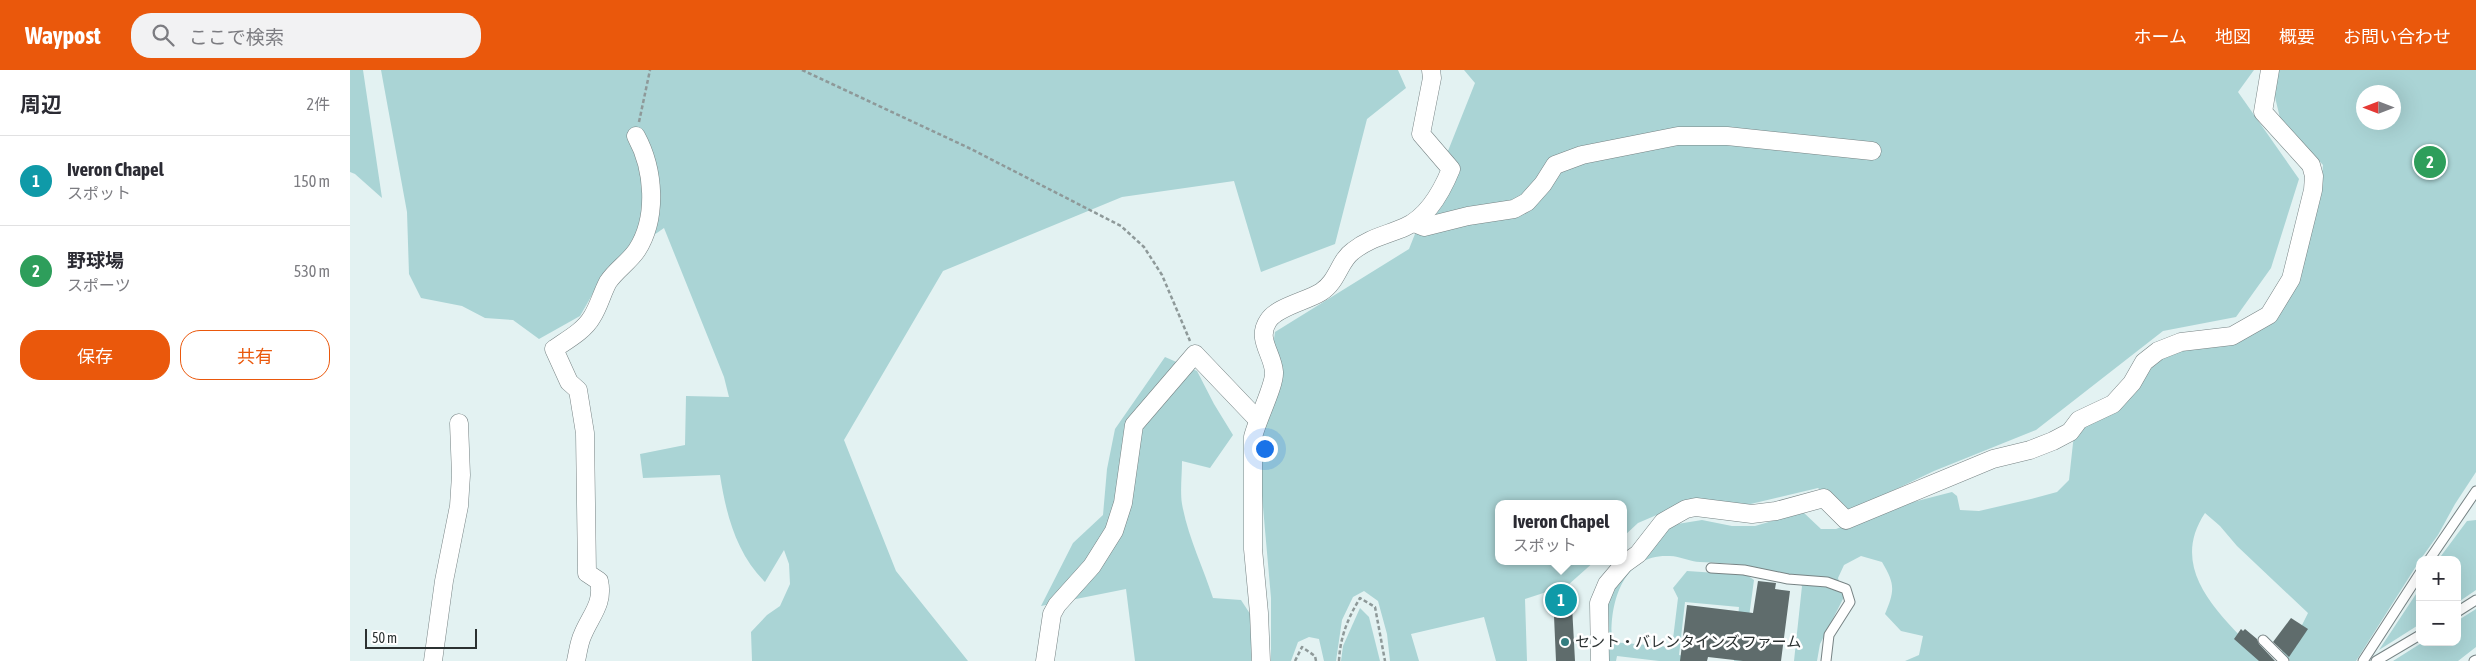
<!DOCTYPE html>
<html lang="ja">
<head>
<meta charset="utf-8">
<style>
  :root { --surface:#fff; --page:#f2f2f3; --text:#2b2b33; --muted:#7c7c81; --line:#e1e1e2; --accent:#ea580c }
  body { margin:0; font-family:"Asap Condensed","Noto Sans JP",sans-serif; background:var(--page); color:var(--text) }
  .controls { position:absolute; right:15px; bottom:15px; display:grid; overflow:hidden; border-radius:10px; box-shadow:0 5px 20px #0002 }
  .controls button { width:45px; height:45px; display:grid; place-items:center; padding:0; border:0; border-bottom:1px solid var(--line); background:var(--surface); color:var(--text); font:25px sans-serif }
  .compass { position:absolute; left:2006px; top:15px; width:45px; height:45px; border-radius:50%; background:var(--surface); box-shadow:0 5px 20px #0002; rotate:270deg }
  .scale { position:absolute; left:15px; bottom:12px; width:112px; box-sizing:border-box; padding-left:5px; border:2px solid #2b3131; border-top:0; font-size:14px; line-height:18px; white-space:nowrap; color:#2b3131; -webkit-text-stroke:4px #fff; paint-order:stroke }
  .you { position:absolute; left:914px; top:378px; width:18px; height:18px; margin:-12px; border:4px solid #fff; border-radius:50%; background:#1a73e8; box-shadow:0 0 0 8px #1a73e833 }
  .badge { display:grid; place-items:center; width:32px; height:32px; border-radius:50%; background:var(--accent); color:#fff; font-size:16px; font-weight:700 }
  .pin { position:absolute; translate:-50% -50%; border:2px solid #fff; box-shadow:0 1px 5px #0006 }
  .popup { position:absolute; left:1145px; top:430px; width:132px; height:65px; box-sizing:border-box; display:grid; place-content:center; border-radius:10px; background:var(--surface); filter:drop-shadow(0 1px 4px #0005); font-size:16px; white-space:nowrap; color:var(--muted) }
  .popup b { font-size:19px; color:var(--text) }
  .popup::after { content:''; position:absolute; left:50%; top:100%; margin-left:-10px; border:10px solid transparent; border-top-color:var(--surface) }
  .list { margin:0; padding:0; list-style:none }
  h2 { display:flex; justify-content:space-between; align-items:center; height:65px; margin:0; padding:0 20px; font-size:21px }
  h2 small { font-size:16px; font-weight:400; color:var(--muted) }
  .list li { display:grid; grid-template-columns:32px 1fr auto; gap:15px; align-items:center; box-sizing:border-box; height:90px; padding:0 20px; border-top:1px solid var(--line) }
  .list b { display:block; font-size:19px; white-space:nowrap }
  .list p { margin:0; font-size:16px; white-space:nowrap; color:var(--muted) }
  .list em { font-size:16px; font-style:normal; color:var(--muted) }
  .actions { display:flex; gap:10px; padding:15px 20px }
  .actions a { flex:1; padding:11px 0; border:1px solid var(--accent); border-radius:20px; text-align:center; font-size:18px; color:var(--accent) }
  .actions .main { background:var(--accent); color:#fff }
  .icon { flex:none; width:28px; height:28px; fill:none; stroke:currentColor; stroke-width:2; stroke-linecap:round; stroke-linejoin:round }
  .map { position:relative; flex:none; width:2126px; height:591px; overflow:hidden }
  header { display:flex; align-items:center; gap:30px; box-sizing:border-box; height:70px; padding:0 25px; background:var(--accent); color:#fff }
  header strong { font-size:24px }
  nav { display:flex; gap:28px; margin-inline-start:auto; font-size:18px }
  .search { width:350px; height:45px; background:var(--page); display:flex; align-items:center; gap:12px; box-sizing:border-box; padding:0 18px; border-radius:20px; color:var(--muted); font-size:19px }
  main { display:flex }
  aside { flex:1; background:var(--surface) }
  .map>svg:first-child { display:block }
  .green { fill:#aad4d5; fill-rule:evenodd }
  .building { fill:#5f6c6c }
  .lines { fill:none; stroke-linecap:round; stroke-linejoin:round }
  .service-casing { stroke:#778384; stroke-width:11 }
  .minor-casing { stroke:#778384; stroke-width:19 }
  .path { stroke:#8e9999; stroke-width:2.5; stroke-dasharray:4 2.5; stroke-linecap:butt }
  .service { stroke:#fff; stroke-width:9 }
  .minor { stroke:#fff; stroke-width:18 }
  .poi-dot { fill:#347d80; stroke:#fff; stroke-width:2 }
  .labels { text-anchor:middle; stroke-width:5; stroke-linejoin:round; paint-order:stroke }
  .poi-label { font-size:15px; fill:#2b3131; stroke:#fff; text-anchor:start }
</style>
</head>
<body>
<header>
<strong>Waypost</strong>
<div class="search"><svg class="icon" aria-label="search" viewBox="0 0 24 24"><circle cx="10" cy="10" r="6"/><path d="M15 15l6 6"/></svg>ここで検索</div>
<nav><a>ホーム</a><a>地図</a><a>概要</a><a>お問い合わせ</a></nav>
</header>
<main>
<aside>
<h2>周辺<small>2件</small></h2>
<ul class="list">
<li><span class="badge" style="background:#0f9aa8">1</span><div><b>Iveron Chapel</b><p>スポット</p></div><em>150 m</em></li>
<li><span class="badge" style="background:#2e9e5b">2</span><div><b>野球場</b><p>スポーツ</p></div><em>530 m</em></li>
</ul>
<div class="actions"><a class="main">保存</a><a>共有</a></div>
</aside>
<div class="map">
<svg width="2126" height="591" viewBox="0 0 2126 591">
  <rect width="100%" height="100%" fill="#e3f2f2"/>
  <g class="green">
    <polygon points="0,0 13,0 32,128 5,104 0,102"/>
    <path d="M31,0h1017l8,18 -39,31 -32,125 -74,28 -27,-91 -112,16 -179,74 -99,169 52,131 72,90h-216l-1,-29 16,-17 13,-9 10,-22 -1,-20 -5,-14 -19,32c-29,-29 -39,-68 -45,-107l-77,3 -3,-24 45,-9 1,-49 43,1 -5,-20 -60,-149 -56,39 -28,49 -41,23 -26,-19 -28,-2 -23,-12 -41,-8 -12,-24 -2,-62z"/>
    <polygon points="1114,0 1904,0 1888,22 1949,109 1921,198 1886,247 1813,261 1686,360 1584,401 1498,442 1468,418 1388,437 1344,429 1288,453 1274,466 1274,434 1148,434 1148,491 1245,491 1218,515 1175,529 1177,591 1146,591 1134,547 1061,564 1069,591 1040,591 1037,564 1028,531 1014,521 1003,527 992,550 986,591 974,591 969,569 959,567 948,572 941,591 921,591 921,528 908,380 925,262 1059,179 1125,13"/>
    <path d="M1924,0h202v402l-21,32 -17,31 -18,25 -64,101h-66l-9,-9 21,-27 6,-12 -71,-67 -17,-20 -15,-13c-40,60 22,107 59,148h-359l14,-6 4,-19 -22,-5 -16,-17c10,-24 10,-30 -3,-52l-21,-6 -17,9 -6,13 6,19 -24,47 -3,17h-23l8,-75c-32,-22 -65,-22 -102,-24 -10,0 -20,-6 -30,-6 -48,-3 -61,49 -58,86l60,5 6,-49 -5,-10 14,-17 60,4 7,5 -11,81h-9l5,-54 -54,-5 -6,53 17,3 -1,3h-36l-42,-5 -1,5h-10v-54l8,-24 57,-58 31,-5 30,6h23l48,-14 18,17h15l54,-21 62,-16 5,4 3,14 19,1 52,-12 26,-7 12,-12 5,-46 86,-80 112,-35 48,-122 3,-32 -43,-47 -6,-25zM2014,22h30v30h-30z"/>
    <path d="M815,287l32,14 17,33 19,31 -23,33 -28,-7c0,14 -2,30 0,43 6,33 21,63 31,94l28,2 15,23 -5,38h-116l-9,-72 -85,17 32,-63 30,-28 4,-46 8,-40z"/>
    <polygon points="2126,450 2126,520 2107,533 2107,490 2088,490 2117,451"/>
    <polygon points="2070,518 2070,554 2029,580"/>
    <polygon points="1010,538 1019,547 1030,591 991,591 993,576"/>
    <polygon points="2126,539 2126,577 2108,591 2043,591 2073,572 2107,572 2107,551"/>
  </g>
  <g class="building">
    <polygon points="1408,511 1426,513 1425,519 1440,521 1431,591 1393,591 1358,587 1357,591 1330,591 1337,535 1403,543"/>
    <polygon points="1221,516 1227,534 1222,536 1225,591 1206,591 1204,546 1195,526"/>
    <polygon points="1941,548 1958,559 1939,587 1923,572"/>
    <polygon points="1891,559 1893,561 1895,559 1907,569 1909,574 1925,591 1909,591 1884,569"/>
  </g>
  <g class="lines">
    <g class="service-casing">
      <g id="service">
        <polyline points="2079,490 2126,421"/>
        <polyline points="1361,498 1394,500 1438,509 1477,512 1496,519 1500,532 1479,565 1476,591"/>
        <polyline points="2107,542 2126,530"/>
        <polyline points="1913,570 1934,591"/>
        <polyline points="2013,591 2070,503"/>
        <polyline points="2026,591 2070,565"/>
        <polyline points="2124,591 2126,590"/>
      </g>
    </g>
    <g class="minor-casing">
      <g id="minor">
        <polyline points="1064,153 1074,157 1118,146 1164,139 1177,132 1193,114 1205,95 1232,85 1328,66 1377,66 1522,81"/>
        <polyline points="83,591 94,511 109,436 111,405 109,353"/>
        <path d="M226,591c2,-9 3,-19 7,-27 8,-19 21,-31 16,-53l-12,-8 -2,-140 -7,-43 -9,-8 -15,-33c13,-9 30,-18 38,-32 7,-11 10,-24 16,-35 8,-12 21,-20 29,-32 21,-33 17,-81 -1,-114"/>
        <polyline points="695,591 702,544 707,535 742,496 764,461 773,433 784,355 845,284 907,349"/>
        <path d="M911,591l-2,-48 -6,-64v-112c4,-17 22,-52 21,-65 -1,-18 -18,-33 -6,-51 8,-14 39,-20 53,-29 17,-11 18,-31 32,-41 16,-13 34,-16 52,-24 23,-10 37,-36 46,-58l-30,-35 11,-56 -1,-8"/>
        <polyline points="1250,591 1249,533 1257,514 1274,494 1288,484 1313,452 1336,439 1346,437 1402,444 1426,441 1474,428 1496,450 1643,389 1680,380 1703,371 1720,362 1729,350 1763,334 1782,313 1794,292 1808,281 1831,272 1882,266 1919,245 1941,209 1963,120 1964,106 1961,95 1913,42 1920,0"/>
      </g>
    </g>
    <g class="path">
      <polyline points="452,0 619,78 771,156 794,177 812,205 840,271"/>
      <polyline points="289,52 300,0"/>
      <polyline points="945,591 952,577 965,586 966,591"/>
      <path d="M989,591c1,-24 9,-43 21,-63l15,9 10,54"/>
    </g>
    <use href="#service" class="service"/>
    <use href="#minor" class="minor"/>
  </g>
  <circle class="poi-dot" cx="1215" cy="572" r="5"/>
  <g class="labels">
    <g class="poi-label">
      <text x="1225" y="577">セント・バレンタインズ ファーム</text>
    </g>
  </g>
</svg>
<div class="controls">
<button>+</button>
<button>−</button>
</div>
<svg class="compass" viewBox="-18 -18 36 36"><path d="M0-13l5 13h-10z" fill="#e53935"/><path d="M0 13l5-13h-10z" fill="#7c7c81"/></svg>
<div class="scale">50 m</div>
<div class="you"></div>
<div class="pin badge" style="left:1211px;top:530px;background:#0f9aa8">1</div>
<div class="popup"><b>Iveron Chapel</b>スポット</div>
<div class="pin badge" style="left:2080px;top:92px;background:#2e9e5b">2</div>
</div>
</main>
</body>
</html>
